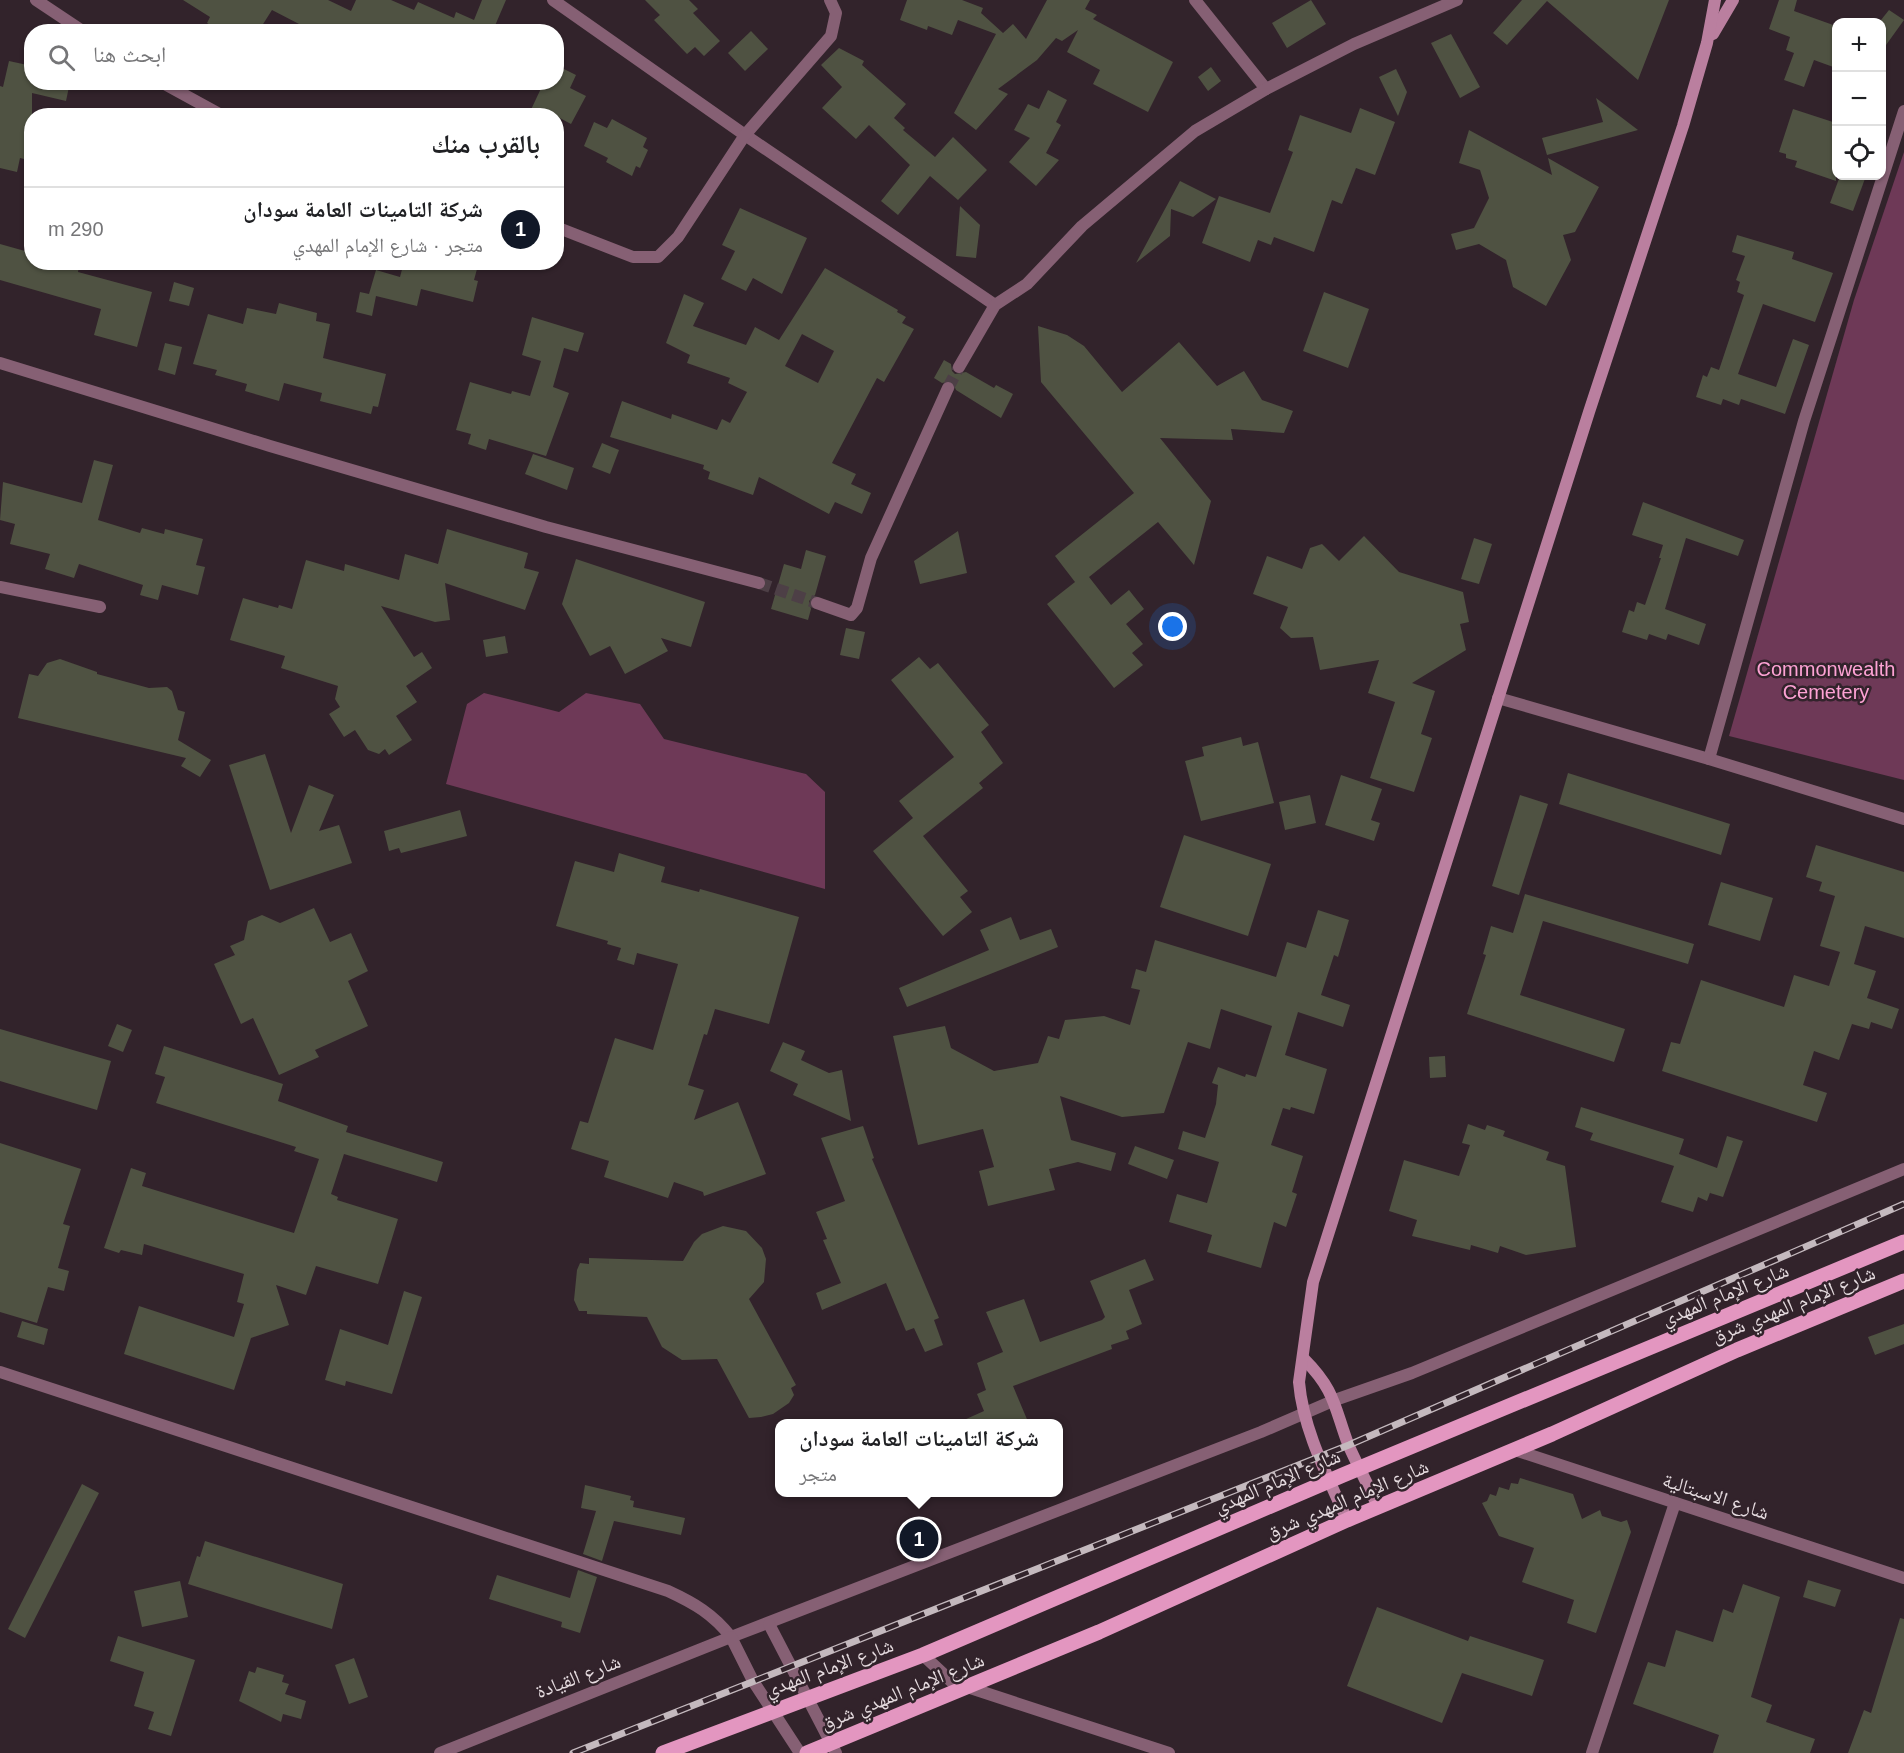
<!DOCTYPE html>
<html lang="ar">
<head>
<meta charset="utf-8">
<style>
  :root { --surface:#fff; --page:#f6f6f6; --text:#202124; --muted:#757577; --line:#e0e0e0; --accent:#111827 }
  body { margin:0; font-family:Helvetica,"Noto Naskh Arabic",sans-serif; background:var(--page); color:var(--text); direction:rtl }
  .controls { position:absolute; right:18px; top:18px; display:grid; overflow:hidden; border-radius:12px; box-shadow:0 2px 4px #0004 }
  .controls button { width:54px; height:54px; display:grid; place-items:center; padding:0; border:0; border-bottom:2px solid var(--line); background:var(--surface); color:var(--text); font:30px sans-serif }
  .you { position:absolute; left:1173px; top:627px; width:21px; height:21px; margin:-15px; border:4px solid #fff; border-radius:50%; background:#1a73e8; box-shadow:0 0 0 9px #1a73e833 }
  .badge { display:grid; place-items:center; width:39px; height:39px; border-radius:50%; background:var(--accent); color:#fff; font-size:20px; font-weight:700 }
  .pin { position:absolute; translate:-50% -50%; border:3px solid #fff; box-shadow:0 2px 6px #0006 }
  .popup { position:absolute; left:775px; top:1419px; width:288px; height:78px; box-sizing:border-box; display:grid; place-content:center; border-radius:12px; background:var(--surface); filter:drop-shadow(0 2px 4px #0005); font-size:20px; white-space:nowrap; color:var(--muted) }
  .popup b { font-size:22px; color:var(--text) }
  .popup::after { content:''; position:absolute; left:50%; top:100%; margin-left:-12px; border:12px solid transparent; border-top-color:var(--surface) }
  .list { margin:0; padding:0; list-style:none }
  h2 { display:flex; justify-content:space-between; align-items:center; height:78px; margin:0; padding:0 24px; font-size:26px }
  h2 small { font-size:20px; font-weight:400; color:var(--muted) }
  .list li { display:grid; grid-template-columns:39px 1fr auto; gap:18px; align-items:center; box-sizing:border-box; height:84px; padding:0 24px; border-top:2px solid var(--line) }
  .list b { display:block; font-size:22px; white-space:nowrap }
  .list p { margin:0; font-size:20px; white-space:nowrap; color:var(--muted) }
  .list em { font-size:20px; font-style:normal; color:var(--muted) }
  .icon { flex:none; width:33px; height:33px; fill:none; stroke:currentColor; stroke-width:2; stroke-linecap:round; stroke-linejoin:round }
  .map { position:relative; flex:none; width:1904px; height:1753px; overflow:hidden; direction:ltr }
  .search { position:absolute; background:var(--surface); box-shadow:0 2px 4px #0004; left:24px; top:24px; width:540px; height:66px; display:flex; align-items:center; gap:15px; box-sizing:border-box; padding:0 21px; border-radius:24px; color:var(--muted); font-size:22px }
  .panel { position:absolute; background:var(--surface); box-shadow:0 2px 4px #0004; left:24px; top:108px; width:540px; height:162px; border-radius:24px; direction:rtl }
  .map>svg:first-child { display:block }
  .green { fill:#6e3957 }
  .building { fill:#4f5242; fill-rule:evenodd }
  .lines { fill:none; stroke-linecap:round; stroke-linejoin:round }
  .minor-tunnel { stroke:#4d3f46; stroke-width:12; stroke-dasharray:12 6; stroke-linecap:butt }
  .minor { stroke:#866074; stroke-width:12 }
  .tertiary { stroke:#866074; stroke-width:12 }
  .secondary { stroke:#ba7f9f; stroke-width:12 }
  .primary { stroke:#e396c0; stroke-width:15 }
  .rail-casing { stroke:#c4b9be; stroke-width:7 }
  .rail { stroke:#32232b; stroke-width:4.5; stroke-dasharray:14; stroke-linecap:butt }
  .labels { text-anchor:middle; stroke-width:5; stroke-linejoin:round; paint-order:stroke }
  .park-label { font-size:20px; fill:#fda2d4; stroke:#32232b }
  .street-label { font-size:20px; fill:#e5dbdf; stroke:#32232b }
</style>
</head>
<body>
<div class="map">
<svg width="1904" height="1753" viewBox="0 0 1904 1753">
  <rect width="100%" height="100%" fill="#32232b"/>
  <g class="green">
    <polygon points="1904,152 1904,780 1729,736 1854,300"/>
    <polygon points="484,693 559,712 586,693 640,704 664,739 806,774 825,792 825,889 446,784 467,704"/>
  </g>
  <g class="building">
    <polygon points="183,0 328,0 351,11 356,0 391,0 414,10 418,2 454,18 456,12 474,20 482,0 506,0 494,28 501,32 296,32 299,24 272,10 258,32 221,32 207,23 210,17"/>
    <polygon points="645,0 689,0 698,9 693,13 720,41 704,56 695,47 687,54 654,20 660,15"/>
    <polygon points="907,0 962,0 983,8 981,13 1003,33 1013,24 1026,39 1047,0 1090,0 1085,9 1097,15 1093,19 1173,62 1148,112 1093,84 1100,70 1067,52 1078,30 1062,41 1056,38 1037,60 998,89 1008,94 976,130 954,113 996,34 958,20 952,35 928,26 927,30 900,20"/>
    <polygon points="1311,0 1326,24 1287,48 1272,23"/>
    <polygon points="1522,0 1669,0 1638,80 1547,1 1507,45 1493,33"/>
    <polygon points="1779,0 1797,0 1794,11 1836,26 1836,68 1814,60 1804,87 1784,80 1794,53 1786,50 1790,37 1769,29"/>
    <polygon points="1889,10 1904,20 1881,52 1881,20"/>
    <polygon points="751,31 768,49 745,71 728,53"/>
    <polygon points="1451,34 1480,87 1460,98 1431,43"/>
    <polygon points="839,48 864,61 862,65 906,104 894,118 905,128 903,130 935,157 953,137 987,170 958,200 930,176 898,215 881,201 910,165 869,125 856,139 822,108 842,87 821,65"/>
    <polygon points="9,61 32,66 32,82 70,82 66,101 32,93 32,161 20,158 17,172 0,168 0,86 3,87"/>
    <polygon points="556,65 576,75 570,88 586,96 571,124 556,116 528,116 544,82 556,82"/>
    <polygon points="1211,67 1221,81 1208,91 1198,77"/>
    <polygon points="1396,69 1407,92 1398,116 1379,77"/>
    <polygon points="1048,90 1067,100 1056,122 1061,125 1046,153 1059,160 1036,186 1009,162 1030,138 1014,130 1028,104 1039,109"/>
    <polygon points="1596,98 1638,130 1547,155 1542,138 1603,122"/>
    <polygon points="1360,108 1395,122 1375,175 1356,168 1342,204 1332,200 1314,252 1274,237 1271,245 1258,240 1250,262 1202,243 1219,196 1270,213 1293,152 1288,150 1300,115 1351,133"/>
    <polygon points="1793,109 1836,123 1836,181 1795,167 1797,161 1786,158 1786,154 1779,152"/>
    <polygon points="612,119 647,138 643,147 648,150 640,168 636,166 632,176 606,162 608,158 584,146 594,122 607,128"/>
    <polygon points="1469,130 1552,175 1548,158 1599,187 1575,232 1563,235 1571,260 1546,306 1513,287 1506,260 1479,244 1456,250 1451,234 1474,228 1489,198 1480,170 1459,163"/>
    <polygon points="1840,176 1866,176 1853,211 1830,203"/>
    <polygon points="1180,181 1216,199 1193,217 1171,209 1170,236 1136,263"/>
    <polygon points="960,206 980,225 976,258 956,256"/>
    <polygon points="740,208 807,238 782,294 753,278 746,291 721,279 735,251 722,245"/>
    <polygon points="1737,235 1794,252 1792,259 1833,273 1815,322 1763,304 1738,374 1776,387 1793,339 1809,345 1785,414 1741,399 1739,405 1723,399 1721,405 1696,397 1703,375 1707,377 1711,367 1719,370 1744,295 1737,292 1740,282 1736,280 1745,256 1732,252"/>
    <polygon points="0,244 32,253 32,262 80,262 78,272 152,292 137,347 94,335 101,309 0,280"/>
    <polygon points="404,262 451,262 477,269 474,280 478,281 473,302 421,289 417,306 376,296 372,316 356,312 360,292 369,294 376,270 400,277"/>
    <path d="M825,268l73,42 -1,2 9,5 -4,6 12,6 -30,53 -7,-4 -45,85 24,11 -5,10 20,9 -9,21 -27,-12 -6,12 -70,-37 -6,18 -45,-16 2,-7 -7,-3 1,-4 -94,-28 12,-36 49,18 1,-5 45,16 5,-11 8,4 17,-31 -19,-9 2,-5 -43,-15 3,-8 -24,-12 18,-49 20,9 -11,23 53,19 9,-18 24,13zM802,334l32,17 -16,32 -33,-17z"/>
    <polygon points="174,282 194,288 189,306 169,301"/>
    <polygon points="1324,292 1369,309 1348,368 1303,351"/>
    <polygon points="279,303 317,313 316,321 330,324 323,358 386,374 378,407 373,406 371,414 320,401 322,393 284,383 279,401 245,391 247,384 215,375 217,370 193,364 208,314 243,324 247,308 276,314"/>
    <polygon points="532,317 584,333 578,352 564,348 553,387 569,393 546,456 489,439 486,450 468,444 471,434 456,430 470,382 511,394 512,391 530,396 541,361 522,355"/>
    <polygon points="1038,326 1067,335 1084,346 1122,392 1179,342 1217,386 1244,371 1262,400 1293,411 1284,433 1231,429 1233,440 1160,438 1211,501 1194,565 1158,522 1089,577 1111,605 1129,590 1144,609 1126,624 1143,644 1132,653 1143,665 1114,688 1047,604 1075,582 1055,556 1134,493 1041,382"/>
    <polygon points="165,343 182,347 175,375 158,370"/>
    <polygon points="944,360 951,364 952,371 955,374 966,372 994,388 996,385 1013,394 1001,418 956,390 952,381 942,383 934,378"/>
    <polygon points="602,443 619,450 610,474 592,467"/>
    <polygon points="533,454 574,468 567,490 525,474"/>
    <polygon points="94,460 113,465 98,520 140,533 142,528 164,534 165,529 203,539 196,565 205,567 198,595 162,585 158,600 140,595 143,585 79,564 74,578 45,569 50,554 10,544 15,524 0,520 3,482 82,503"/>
    <polygon points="1643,502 1744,540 1738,556 1686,538 1665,609 1706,624 1699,645 1668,634 1666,640 1649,634 1647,640 1622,632 1629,610 1634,612 1637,602 1645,605 1661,558 1659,558 1663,545 1632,535"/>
    <polygon points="447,529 528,553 524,568 539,572 525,610 445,583 450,620 435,622 381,606 414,657 422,652 432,668 406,686 417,702 396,716 412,740 389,755 385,749 379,754 368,750 355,730 344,737 329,714 340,707 335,699 338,686 281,668 285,656 230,640 243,598 278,608 279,605 292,609 306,560 344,571 345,564 399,580 405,554 438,564"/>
    <polygon points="958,531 967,573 920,584 914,561"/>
    <polygon points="1364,536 1399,572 1463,592 1469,622 1460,624 1466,650 1412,683 1435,691 1421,734 1432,738 1414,792 1370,778 1395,702 1368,693 1379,660 1320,670 1313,637 1291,638 1280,628 1288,607 1253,594 1267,556 1302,569 1310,548 1322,544 1339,561"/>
    <polygon points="1474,538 1492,544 1479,584 1461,579"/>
    <polygon points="806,550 826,556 815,595 809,601 811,609 808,620 771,609 784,564 801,569"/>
    <polygon points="576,559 705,602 691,647 661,638 668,651 625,674 610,646 590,656 562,604"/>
    <polygon points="846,628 865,632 859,659 840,655"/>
    <polygon points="505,636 508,653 486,657 483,640"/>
    <polygon points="919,657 930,669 938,663 989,725 981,732 1003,763 979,783 983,788 923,836 968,891 960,897 972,912 943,936 873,851 913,818 899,801 954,757 891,680"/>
    <polygon points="60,659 97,672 97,674 149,688 167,687 172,691 178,710 185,712 178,740 211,760 200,777 181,766 186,758 18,718 29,674 38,676 47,663"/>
    <polygon points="1241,737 1243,746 1258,742 1274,803 1201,821 1185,761 1204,756 1202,747"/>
    <polygon points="265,754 291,833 309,785 334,795 319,831 339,825 352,863 270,890 229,765"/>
    <polygon points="1568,773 1730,824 1721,855 1559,804"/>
    <polygon points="1341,775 1382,789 1371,820 1380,823 1374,841 1325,825"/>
    <polygon points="1310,795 1316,823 1285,830 1279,802"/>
    <polygon points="1520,795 1548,804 1519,895 1492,886"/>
    <polygon points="460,810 467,836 401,853 399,848 389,851 384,831"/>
    <polygon points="1184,835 1271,864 1248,936 1160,907"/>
    <polygon points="1816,845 1904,872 1904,938 1865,926 1854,964 1876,971 1867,998 1899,1009 1892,1029 1871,1022 1869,1029 1852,1024 1839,1060 1814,1051 1803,1085 1827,1093 1817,1122 1662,1071 1671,1042 1680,1044 1701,980 1784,1007 1794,975 1829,986 1840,952 1820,946 1835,896 1819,891 1822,882 1806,877"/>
    <polygon points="619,853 665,867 661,882 699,892 700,889 799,917 769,1024 715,1009 707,1035 704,1034 688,1085 704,1090 694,1120 738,1102 766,1174 704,1196 703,1192 674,1182 668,1198 604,1177 609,1161 571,1149 580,1121 588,1123 615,1038 653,1050 678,964 637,953 634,965 617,960 621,948 607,944 608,941 556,926 575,861 614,872"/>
    <polygon points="1721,882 1773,898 1760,941 1708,925"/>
    <polygon points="1525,894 1694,944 1688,964 1543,921 1520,995 1625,1029 1614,1062 1467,1014 1486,955 1483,954 1491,926 1513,933"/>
    <polygon points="314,908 330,942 351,933 368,971 348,981 368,1026 315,1050 319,1057 279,1075 253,1018 241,1024 214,964 235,955 230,946 244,940 248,921 262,915 280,923"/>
    <polygon points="1318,910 1349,920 1338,957 1334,955 1321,995 1350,1005 1343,1027 1298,1012 1285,1055 1327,1069 1314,1114 1291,1107 1290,1110 1283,1108 1271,1145 1303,1156 1292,1192 1297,1194 1286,1227 1274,1222 1261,1268 1207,1252 1212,1235 1169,1222 1177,1194 1207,1203 1219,1162 1178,1149 1183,1131 1205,1138 1216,1104 1218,1085 1212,1083 1218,1067 1245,1077 1246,1074 1256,1077 1272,1026 1221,1009 1210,1049 1188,1042 1164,1113 1122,1117 1060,1096 1071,1140 1116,1153 1111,1171 1078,1162 1049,1169 1055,1190 988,1206 979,1171 994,1167 983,1129 918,1145 893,1036 945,1026 951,1048 994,1071 1038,1063 1048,1036 1059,1039 1065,1020 1104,1016 1130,1025 1140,990 1131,988 1136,969 1146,972 1155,940 1276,977 1287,942 1306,948"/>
    <polygon points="1011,917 1020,940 1051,929 1058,947 907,1007 899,988 989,950 980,930"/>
    <polygon points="117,1024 132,1030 123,1052 108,1046"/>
    <polygon points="0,1029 111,1061 97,1110 0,1081"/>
    <polygon points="783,1042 805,1051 801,1060 829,1073 842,1070 851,1121 793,1095 798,1084 770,1071"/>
    <polygon points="164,1046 283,1084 278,1101 348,1126 346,1132 443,1162 437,1182 344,1154 331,1194 338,1197 337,1200 398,1219 378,1284 316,1266 306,1295 276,1285 289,1325 251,1338 234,1390 124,1354 139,1306 234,1337 244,1304 237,1302 244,1274 144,1244 142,1255 121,1250 119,1253 104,1248 131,1168 146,1173 142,1186 294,1233 319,1159 294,1151 296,1147 156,1103 165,1077 155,1074"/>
    <polygon points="1445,1056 1446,1077 1430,1078 1429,1057"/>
    <polygon points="1581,1107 1684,1139 1679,1154 1717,1168 1727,1136 1743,1141 1723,1197 1710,1193 1711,1190 1707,1201 1698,1197 1693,1212 1661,1202 1674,1166 1590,1140 1593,1133 1575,1127"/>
    <polygon points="1468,1124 1485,1130 1487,1125 1505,1131 1503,1136 1549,1152 1546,1160 1565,1166 1576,1247 1526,1255 1500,1246 1498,1253 1471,1245 1470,1250 1412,1236 1417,1220 1389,1211 1404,1160 1459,1176 1470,1145 1462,1143"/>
    <polygon points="863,1126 874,1158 872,1159 939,1318 934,1320 943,1345 925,1352 914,1328 906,1331 886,1283 822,1310 816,1293 841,1283 823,1240 827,1239 816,1212 845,1201 821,1138"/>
    <polygon points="0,1143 81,1169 63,1224 70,1226 58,1268 69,1271 64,1291 48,1287 37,1323 0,1312"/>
    <polygon points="1135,1146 1174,1160 1167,1179 1128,1164"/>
    <polygon points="723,1226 746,1231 762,1248 766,1259 764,1282 749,1299 796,1385 791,1388 794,1395 789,1403 773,1414 761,1417 749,1418 717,1359 682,1360 662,1347 647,1317 587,1314 587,1311 579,1311 574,1300 577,1270 580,1263 589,1264 589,1258 683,1261 694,1242 702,1234"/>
    <polygon points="1145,1259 1154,1280 1129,1290 1142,1324 1126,1331 1129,1339 1111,1345 1112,1349 1013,1386 1029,1424 955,1424 984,1411 977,1394 986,1390 977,1363 1003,1352 986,1312 1024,1299 1040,1342 1102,1320 1105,1317 1090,1281"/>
    <polygon points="404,1291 422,1297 392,1394 346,1381 345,1386 325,1380 340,1329 388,1345"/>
    <polygon points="22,1321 48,1329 44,1345 17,1337"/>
    <polygon points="1904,1324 1904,1344 1875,1355 1868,1337"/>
    <polygon points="1520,1478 1573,1494 1582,1519 1600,1510 1602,1516 1621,1522 1627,1520 1631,1532 1596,1633 1567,1623 1574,1600 1522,1582 1534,1548 1499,1536 1482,1503 1487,1501 1490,1494 1496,1496 1499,1487 1509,1490 1511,1483 1518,1484"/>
    <polygon points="82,1484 99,1493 25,1638 8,1629"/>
    <polygon points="585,1485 631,1496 630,1500 634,1501 633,1507 685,1518 681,1535 614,1521 602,1561 583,1554 596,1511 581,1508"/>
    <polygon points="205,1541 343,1584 332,1629 188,1584 197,1556 200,1557"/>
    <polygon points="578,1570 597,1577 580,1633 561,1627 562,1622 489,1599 497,1575 570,1598"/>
    <polygon points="1808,1580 1841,1590 1835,1607 1803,1597"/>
    <polygon points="180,1581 188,1617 142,1627 134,1591"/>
    <polygon points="1743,1584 1780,1597 1751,1697 1772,1705 1766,1722 1815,1739 1810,1753 1713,1753 1719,1735 1633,1704 1648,1662 1665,1667 1676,1630 1713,1642 1723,1609 1733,1613"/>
    <polygon points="1377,1607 1468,1641 1470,1636 1544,1660 1532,1696 1462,1673 1442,1723 1347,1686"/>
    <polygon points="1900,1618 1904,1619 1904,1753 1848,1753 1864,1710 1871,1713"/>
    <polygon points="118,1636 195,1660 171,1736 148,1729 154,1712 134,1706 144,1672 110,1661"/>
    <polygon points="354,1658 368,1697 349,1704 335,1665"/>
    <polygon points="257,1667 284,1675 282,1682 289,1684 285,1694 306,1701 301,1719 283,1714 281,1722 239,1701 249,1671 255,1673"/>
  </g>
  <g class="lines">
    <g class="minor-tunnel">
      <polyline points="948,388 959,367"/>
      <polyline points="759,583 817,603"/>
    </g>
    <g class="minor">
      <polyline points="36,0 84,32"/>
      <polyline points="553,0 745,135 995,305"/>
      <polyline points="1195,0 1266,89"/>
      <polyline points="161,82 223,116"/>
      <polyline points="556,227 633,257 658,257 678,237 745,135 831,36 836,13 830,0"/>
      <polyline points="0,363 270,446 546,527 759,583"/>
      <polyline points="959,367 995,305 1027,284 1082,226 1195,131 1266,89 1354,44 1457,0"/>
      <polyline points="0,587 100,607"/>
      <polyline points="817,603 851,615 857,608 871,558 948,388"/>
      <polyline points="1498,698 1709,759 1904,819"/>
      <polyline points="1709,759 1804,421 1904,111"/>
      <path d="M0,1372l668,219c26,12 45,23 63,46l530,-205 74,-32 77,-27 492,-204"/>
      <polyline points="1515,1450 1904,1578"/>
      <polyline points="1592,1753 1675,1503"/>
    </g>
    <g class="tertiary">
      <polyline points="769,1624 836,1753"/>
      <polyline points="923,1655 952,1682 1169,1753"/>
      <polyline points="440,1753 731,1637 753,1681 800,1753"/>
    </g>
    <g class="secondary">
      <polyline points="1713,34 1733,0"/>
      <path d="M1304,1359c31,31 30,47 44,85 9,21 21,42 30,63"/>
      <path d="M1347,1520c-19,-43 -44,-90 -48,-138l14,-100 276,-870 94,-286 24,-83 8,-43"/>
    </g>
    <g class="primary">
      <polyline points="663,1753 923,1655 1343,1475 1904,1242"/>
      <polyline points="807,1753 1099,1632 1347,1520 1552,1434 1737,1350 1904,1281"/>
    </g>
    <g class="rail-casing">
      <polyline id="rail" points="573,1753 1349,1445 1904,1204"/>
    </g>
    <use href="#rail" class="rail"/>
  </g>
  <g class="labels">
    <g class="park-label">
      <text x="1826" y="676">Commonwealth<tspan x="1826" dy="23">Cemetery</tspan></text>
    </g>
    <g class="street-label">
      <text transform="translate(1725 1294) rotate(-22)" y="7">شارع الإمام المهدي</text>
      <text transform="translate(1793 1304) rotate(-22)" y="7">شارع الإمام المهدي شرق</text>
      <text transform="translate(1277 1481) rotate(-23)" y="7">شارع الإمام المهدي</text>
      <text transform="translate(1716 1496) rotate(18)" y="7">شارع الاسبتالية</text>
      <text transform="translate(1347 1499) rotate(-23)" y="7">شارع الإمام المهدي شرق</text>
      <text transform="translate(829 1667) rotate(-20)" y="7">شارع الإمام المهدي</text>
      <text transform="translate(578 1676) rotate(-21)" y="7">شارع القيادة</text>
      <text transform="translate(902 1691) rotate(-22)" y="7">شارع الإمام المهدي شرق</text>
    </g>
  </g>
</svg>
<div class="controls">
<button>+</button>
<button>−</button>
<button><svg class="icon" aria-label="locate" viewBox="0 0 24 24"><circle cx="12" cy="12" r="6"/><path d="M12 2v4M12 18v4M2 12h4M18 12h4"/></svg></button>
</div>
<div class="you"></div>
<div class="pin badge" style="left:919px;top:1539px">1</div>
<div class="popup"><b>شركة التامينات العامة سودان</b>متجر</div>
<div class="search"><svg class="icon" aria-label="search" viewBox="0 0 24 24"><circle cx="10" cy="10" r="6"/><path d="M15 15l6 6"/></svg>ابحث هنا</div>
<section class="panel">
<h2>بالقرب منك<small></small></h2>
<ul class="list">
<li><span class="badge">1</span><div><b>شركة التامينات العامة سودان</b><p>متجر · شارع الإمام المهدي</p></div><em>290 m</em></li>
</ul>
</section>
</div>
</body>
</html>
